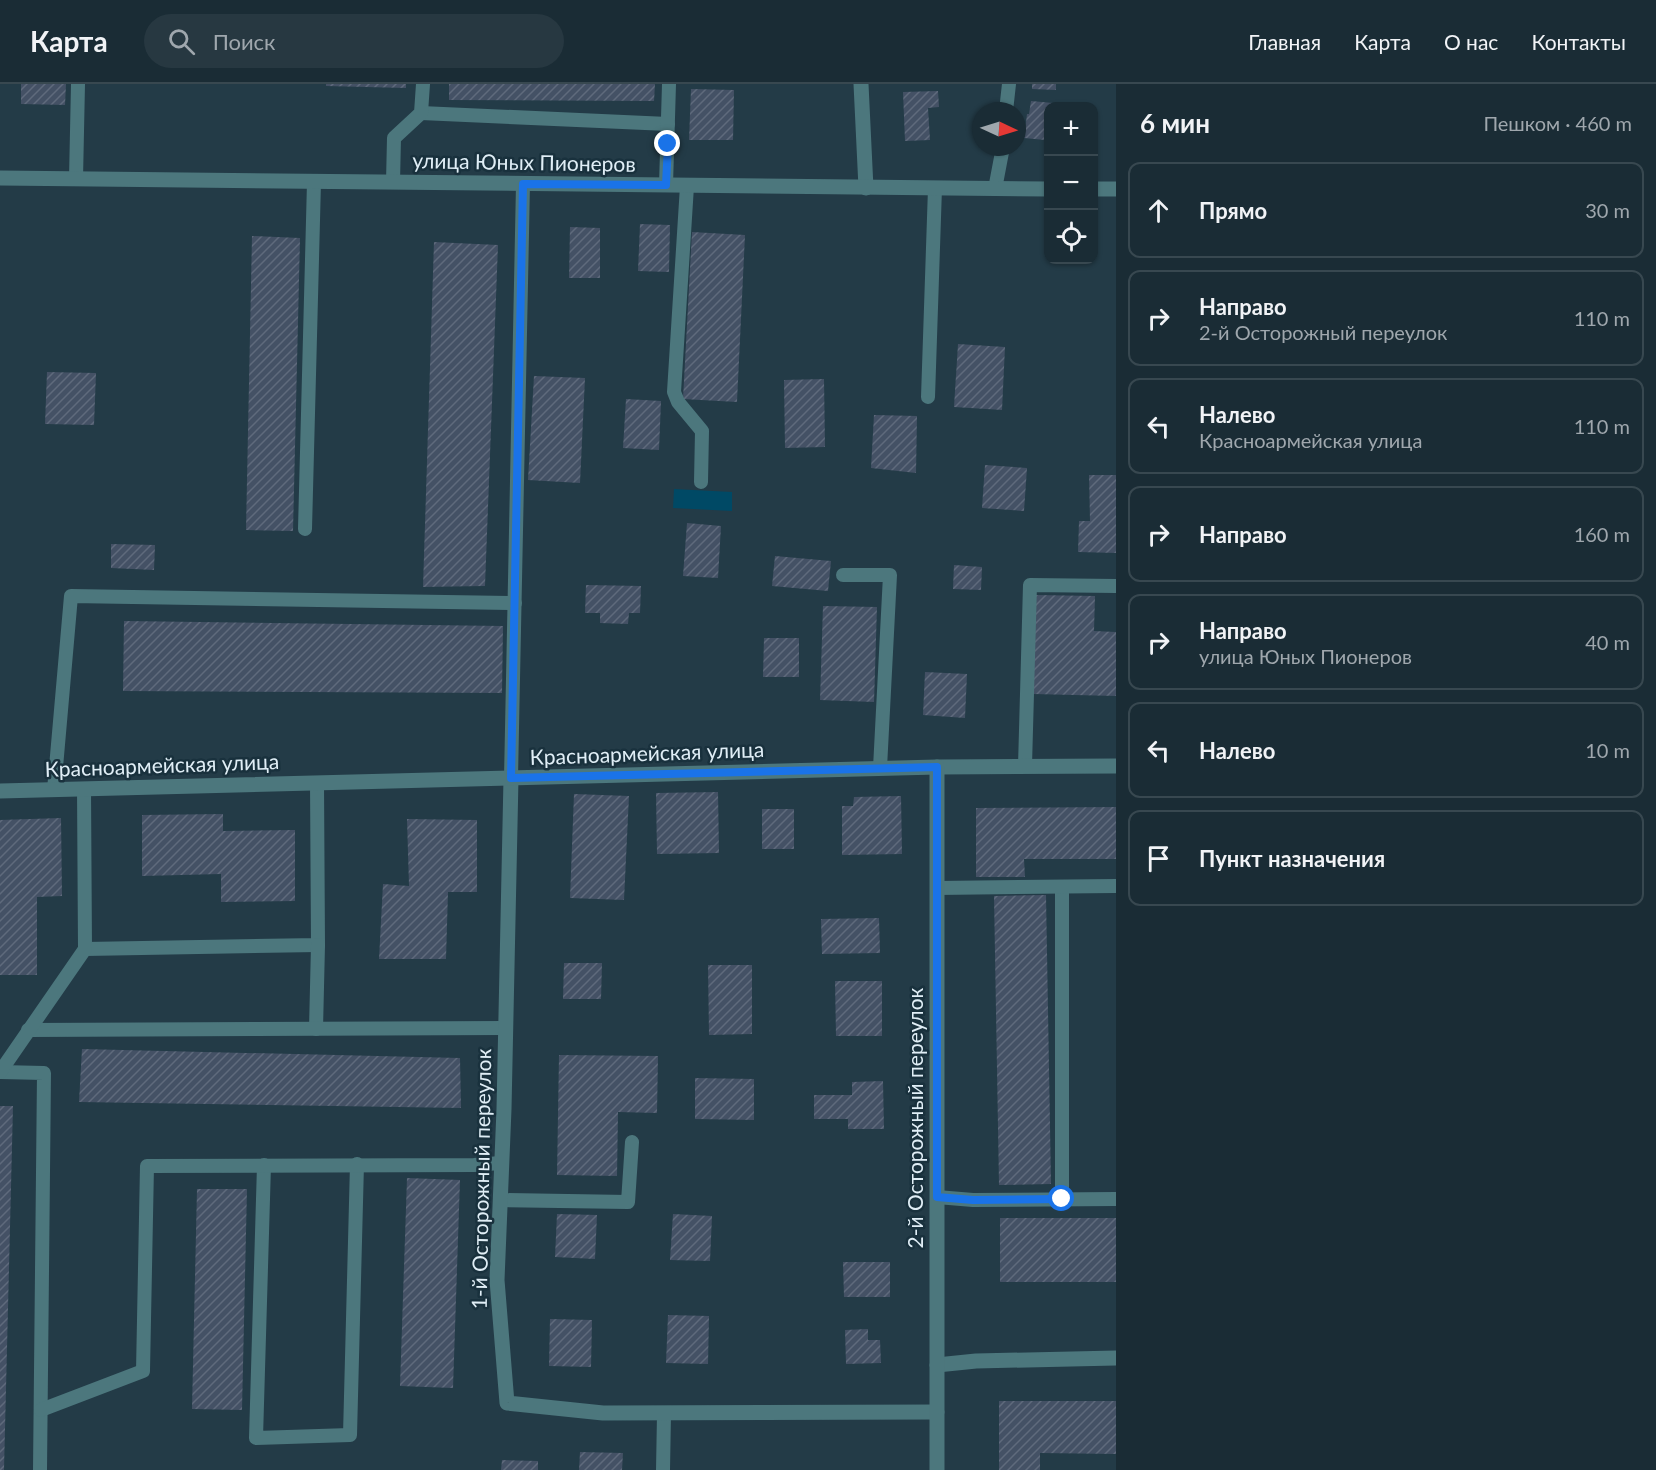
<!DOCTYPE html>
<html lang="ru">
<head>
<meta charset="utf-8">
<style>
  :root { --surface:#1a2c35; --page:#273841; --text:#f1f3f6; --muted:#9fa7ad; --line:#384850 }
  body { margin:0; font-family:Lato,sans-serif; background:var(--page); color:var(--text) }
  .controls { position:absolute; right:18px; top:18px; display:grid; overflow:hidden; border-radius:12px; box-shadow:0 2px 4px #0004 }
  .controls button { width:54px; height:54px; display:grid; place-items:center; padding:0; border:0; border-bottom:2px solid var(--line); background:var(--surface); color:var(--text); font:30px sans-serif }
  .compass { position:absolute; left:972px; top:18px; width:54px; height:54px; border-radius:50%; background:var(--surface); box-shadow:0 2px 4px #0004; rotate:94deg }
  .stop { position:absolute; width:18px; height:18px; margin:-14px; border:4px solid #1a73e8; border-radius:50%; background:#fff }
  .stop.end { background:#1a73e8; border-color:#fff; box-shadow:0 2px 6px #0008 }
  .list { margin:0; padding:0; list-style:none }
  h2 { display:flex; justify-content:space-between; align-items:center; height:78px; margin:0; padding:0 24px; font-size:26px }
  h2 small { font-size:20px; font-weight:400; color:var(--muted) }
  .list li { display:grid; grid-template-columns:39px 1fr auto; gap:18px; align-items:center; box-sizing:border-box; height:96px; margin:0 12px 12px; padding:0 12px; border:2px solid var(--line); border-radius:12px }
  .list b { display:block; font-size:22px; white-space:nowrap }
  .list p { margin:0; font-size:20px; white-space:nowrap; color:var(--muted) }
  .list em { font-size:20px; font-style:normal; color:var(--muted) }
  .icon { flex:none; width:33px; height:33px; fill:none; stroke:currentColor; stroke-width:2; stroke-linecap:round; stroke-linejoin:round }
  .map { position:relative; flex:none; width:1116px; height:1386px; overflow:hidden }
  header { display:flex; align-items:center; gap:36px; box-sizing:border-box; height:84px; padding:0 30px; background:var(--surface); border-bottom:2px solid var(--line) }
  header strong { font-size:28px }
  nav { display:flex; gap:33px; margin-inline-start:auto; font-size:21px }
  .search { width:420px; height:54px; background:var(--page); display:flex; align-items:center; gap:15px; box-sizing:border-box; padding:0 21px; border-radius:33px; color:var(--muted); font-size:22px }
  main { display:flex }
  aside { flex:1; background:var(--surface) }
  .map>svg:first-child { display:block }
  .green { fill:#004965 }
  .building { fill:url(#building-hatch) }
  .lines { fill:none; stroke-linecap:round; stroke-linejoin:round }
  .service { stroke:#4c777d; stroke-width:14 }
  .minor { stroke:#4c777d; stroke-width:15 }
  .route { stroke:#1a73e8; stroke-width:8 }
  .labels { text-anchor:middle; stroke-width:5; stroke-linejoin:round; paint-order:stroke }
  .street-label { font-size:21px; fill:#e0eef6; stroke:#19313d }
</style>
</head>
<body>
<header>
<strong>Карта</strong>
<div class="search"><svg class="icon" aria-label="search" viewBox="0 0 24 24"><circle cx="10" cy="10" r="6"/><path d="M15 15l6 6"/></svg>Поиск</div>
<nav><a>Главная</a><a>Карта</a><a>О нас</a><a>Контакты</a></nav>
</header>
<main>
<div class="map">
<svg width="1116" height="1386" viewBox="0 0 1116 1386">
  <defs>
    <pattern id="building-hatch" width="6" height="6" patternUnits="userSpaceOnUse" patternTransform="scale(1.5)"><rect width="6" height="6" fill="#445165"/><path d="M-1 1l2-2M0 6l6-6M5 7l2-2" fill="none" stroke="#5f6a7c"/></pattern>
  </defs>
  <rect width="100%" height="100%" fill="#233b47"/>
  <polygon class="green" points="674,405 732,408 732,427 673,424"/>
  <g class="building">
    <polygon points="21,0 66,0 65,21 21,20"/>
    <polygon points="326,0 406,0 406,4 326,2"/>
    <polygon points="449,0 655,0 654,17 449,16"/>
    <polygon points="1032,0 1056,0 1056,6 1032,5"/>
    <polygon points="691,5 734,6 733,56 689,56"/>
    <polygon points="938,7 939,23 928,24 930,56 905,57 903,8"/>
    <polygon points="1031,17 1053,19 1052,22 1048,22 1045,56 1024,54 1027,30 1029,30"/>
    <polygon points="640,140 670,141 669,188 638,187"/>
    <polygon points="570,143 600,144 600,194 569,194"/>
    <polygon points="692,148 745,151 737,318 683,315"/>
    <polygon points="252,152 300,154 293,447 246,446"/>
    <polygon points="434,158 498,161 485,502 423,503"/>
    <polygon points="958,260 1005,263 1002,326 954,323"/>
    <polygon points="47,288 96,289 94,341 45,340"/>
    <polygon points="534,292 585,294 580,399 528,396"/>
    <polygon points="824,295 825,363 785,364 784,296"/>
    <polygon points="626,315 661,317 659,366 623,364"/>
    <polygon points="874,331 917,332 916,389 871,384"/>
    <polygon points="985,381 1027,384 1024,427 982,424"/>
    <polygon points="1089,391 1116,391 1116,469 1078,468 1079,437 1090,437"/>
    <polygon points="687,439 721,442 718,494 683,492"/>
    <polygon points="111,460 155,461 154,486 111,484"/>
    <polygon points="775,472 831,477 828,507 772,502"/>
    <polygon points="954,481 982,483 981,506 953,505"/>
    <polygon points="586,501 641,502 640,529 629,529 628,540 600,539 600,529 585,529"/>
    <polygon points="1036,511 1095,512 1094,547 1116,548 1116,612 1033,610"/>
    <polygon points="823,522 877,523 874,618 820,616"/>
    <polygon points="124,537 503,542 502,609 123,607"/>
    <polygon points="764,554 799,554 799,593 763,593"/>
    <polygon points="925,588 967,590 965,634 923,631"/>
    <polygon points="718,708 719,769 657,770 656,709"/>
    <polygon points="574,710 629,712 624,816 570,814"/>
    <polygon points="901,712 902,770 842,771 842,722 853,722 854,713"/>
    <polygon points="1116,723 1116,775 1024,775 1025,793 976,793 976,724"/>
    <rect x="762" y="725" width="32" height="40"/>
    <polygon points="223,730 223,747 295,746 295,817 221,818 221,790 142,792 142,731"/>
    <polygon points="61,734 62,812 37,813 37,891 0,891 0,736"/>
    <polygon points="407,735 477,736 477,808 448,808 446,875 379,875 383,800 409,802"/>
    <polygon points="1046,811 1051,1100 999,1101 994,812"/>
    <polygon points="879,834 880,869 822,870 821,835"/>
    <polygon points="564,879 602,879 601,915 563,915"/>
    <polygon points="708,881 752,881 752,950 709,951"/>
    <polygon points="835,897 882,897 882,952 836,952"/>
    <polygon points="82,965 460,974 461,1024 79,1018"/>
    <polygon points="559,971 658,972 657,1029 618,1028 617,1092 557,1091"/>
    <polygon points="695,994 754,995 754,1036 695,1035"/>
    <polygon points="883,997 884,1045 848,1045 848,1035 814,1035 814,1011 852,1011 852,998"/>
    <polygon points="0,1022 13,1022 4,1386 0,1386"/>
    <polygon points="407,1094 460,1096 453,1304 400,1302"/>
    <polygon points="197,1105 247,1105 242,1326 192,1325"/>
    <polygon points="557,1130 597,1131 595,1175 555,1173"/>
    <polygon points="673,1130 712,1132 710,1177 670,1176"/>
    <rect x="1000" y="1134" width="116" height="64"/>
    <polygon points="843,1178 890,1178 890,1213 844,1213"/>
    <polygon points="668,1231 709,1232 708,1280 666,1279"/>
    <polygon points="550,1235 592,1236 591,1283 549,1282"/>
    <polygon points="868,1245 868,1256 880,1256 881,1279 846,1280 845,1246"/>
    <polygon points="999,1317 1116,1317 1116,1370 1040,1369 1040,1386 999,1386"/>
    <polygon points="580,1368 623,1369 622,1386 579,1386"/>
    <polygon points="502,1376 538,1377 538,1386 501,1386"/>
  </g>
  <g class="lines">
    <g class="service">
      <polyline points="1006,27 1009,0"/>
      <polyline points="421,29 668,40"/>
      <polyline points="76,95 78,0"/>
      <polyline points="393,98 394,54 421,29 423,0"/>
      <polyline points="666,101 669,0"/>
      <polyline points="687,102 674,308 678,318 702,347 701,398"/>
      <polyline points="995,105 1003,63"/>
      <polyline points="928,313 935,104"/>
      <polyline points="305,445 314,98"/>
      <polyline points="843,491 890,491 880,684"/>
      <polyline points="1025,682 1030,501 1116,502"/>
      <polyline points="511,694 523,100"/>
      <polyline points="54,706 71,512 515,519"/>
      <polyline points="1062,803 1062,1115"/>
      <polyline points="937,804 1116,802"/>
      <polyline points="85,865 318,861 317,699"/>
      <polyline points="316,945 318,861"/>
      <polyline points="28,946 506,944"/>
      <polyline points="0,988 44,989 40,1386"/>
      <polyline points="0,988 85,865 84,705"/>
      <polyline points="264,1081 256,1354 350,1351 357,1080"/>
      <polyline points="937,1113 973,1116 1116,1115"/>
      <polyline points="500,1116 628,1118 632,1058"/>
      <polyline points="41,1326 143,1287 147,1082 474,1081 501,1079"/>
      <polyline points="663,1386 664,1330"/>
    </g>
    <g class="minor">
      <polyline points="861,0 866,104"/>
      <polyline points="0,94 1048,105"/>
      <polyline points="1094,105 1116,105"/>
      <polyline points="511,694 504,1025 497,1196 507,1319 603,1329 937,1328"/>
      <polyline points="0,707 937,683 1116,682"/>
      <polyline points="937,1281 976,1277 1116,1274"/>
      <polyline points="937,1386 937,683"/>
    </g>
  </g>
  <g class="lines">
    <polyline class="route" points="668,60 666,101 523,100 511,694 937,683 937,1113 973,1116 1062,1115"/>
  </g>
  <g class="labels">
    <g class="street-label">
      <text transform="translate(524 79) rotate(1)" y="7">улица Юных Пионеров</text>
      <text transform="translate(647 670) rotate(-2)" y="7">Красноармейская улица</text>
      <text transform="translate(162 682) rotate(-2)" y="7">Красноармейская улица</text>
      <text transform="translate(916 1034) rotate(-90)" y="7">2-й Осторожный переулок</text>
      <text transform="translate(482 1095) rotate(-89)" y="7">1-й Осторожный переулок</text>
    </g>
  </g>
</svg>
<div class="controls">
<button>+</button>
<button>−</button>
<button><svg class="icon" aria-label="locate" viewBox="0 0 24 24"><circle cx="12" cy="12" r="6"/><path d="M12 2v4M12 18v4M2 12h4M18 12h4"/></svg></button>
</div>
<svg class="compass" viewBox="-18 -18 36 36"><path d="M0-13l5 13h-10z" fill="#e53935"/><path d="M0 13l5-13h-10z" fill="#9fa7ad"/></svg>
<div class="stop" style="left:1062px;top:1115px"></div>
<div class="stop end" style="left:668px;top:60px"></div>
</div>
<aside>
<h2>6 мин<small>Пешком · 460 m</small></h2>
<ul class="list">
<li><svg class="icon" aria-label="ahead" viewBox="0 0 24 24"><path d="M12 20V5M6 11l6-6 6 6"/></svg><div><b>Прямо</b></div><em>30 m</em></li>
<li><svg class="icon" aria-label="right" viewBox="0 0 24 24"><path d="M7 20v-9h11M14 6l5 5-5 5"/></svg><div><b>Направо</b><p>2-й Осторожный переулок</p></div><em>110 m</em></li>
<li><svg class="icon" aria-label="left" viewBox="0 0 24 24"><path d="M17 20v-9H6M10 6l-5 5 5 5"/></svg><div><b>Налево</b><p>Красноармейская улица</p></div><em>110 m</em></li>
<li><svg class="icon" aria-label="right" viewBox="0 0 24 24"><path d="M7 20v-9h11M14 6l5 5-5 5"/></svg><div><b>Направо</b></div><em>160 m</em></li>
<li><svg class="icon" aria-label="right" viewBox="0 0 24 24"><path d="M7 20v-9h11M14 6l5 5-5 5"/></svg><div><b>Направо</b><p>улица Юных Пионеров</p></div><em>40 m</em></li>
<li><svg class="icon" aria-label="left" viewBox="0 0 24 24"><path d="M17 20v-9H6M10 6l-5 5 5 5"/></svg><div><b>Налево</b></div><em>10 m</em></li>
<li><svg class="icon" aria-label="arrive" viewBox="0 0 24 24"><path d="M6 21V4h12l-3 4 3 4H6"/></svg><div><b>Пункт назначения</b></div></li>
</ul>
</aside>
</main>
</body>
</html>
